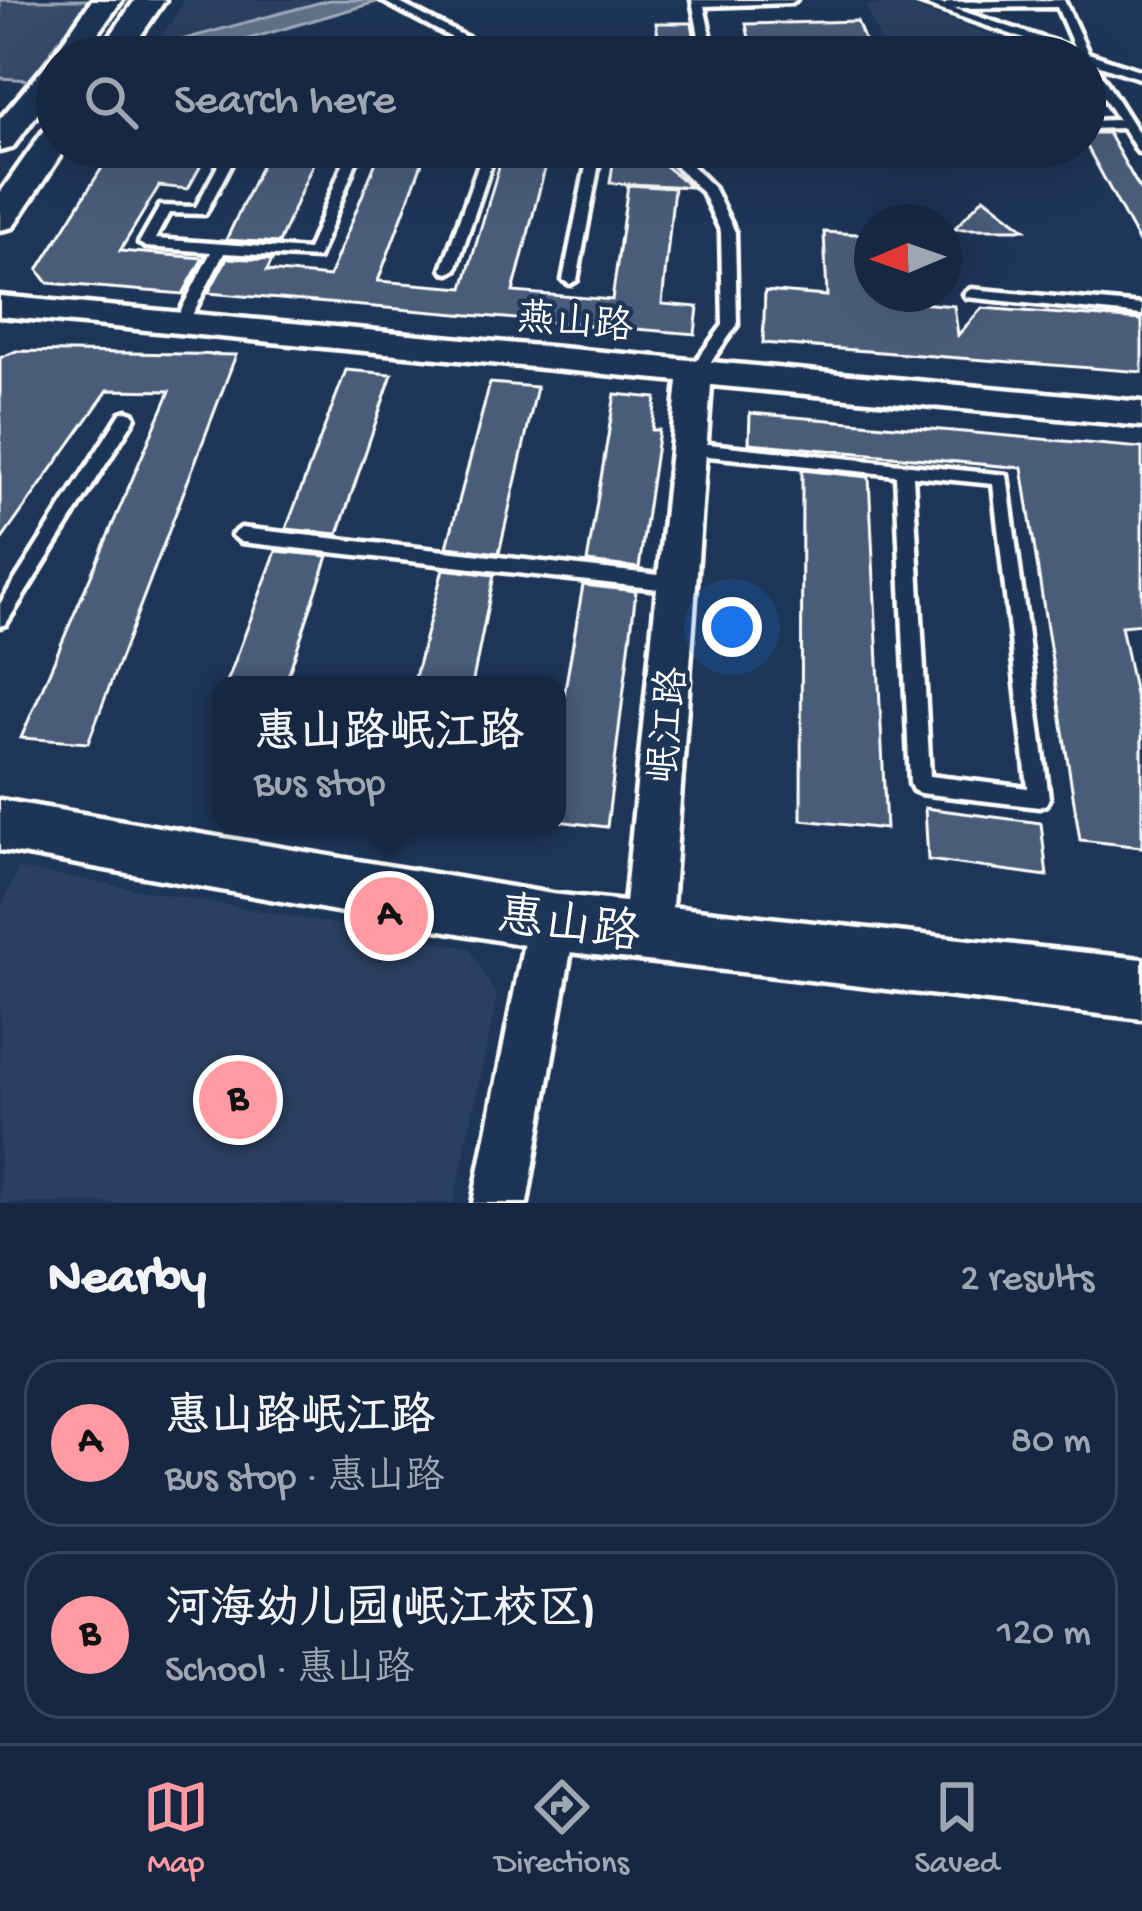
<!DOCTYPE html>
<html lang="en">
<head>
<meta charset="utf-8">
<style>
  :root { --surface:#162841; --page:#23344c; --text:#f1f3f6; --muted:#9ea6b1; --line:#35445a; --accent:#ff9aa2 }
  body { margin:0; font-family:"Gochi Hand","LXGW WenKai TC",sans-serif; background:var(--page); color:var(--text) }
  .compass { position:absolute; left:854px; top:204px; width:108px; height:108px; border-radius:50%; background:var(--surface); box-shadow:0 12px 48px #0002; rotate:268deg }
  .you { position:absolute; left:732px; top:627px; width:42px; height:42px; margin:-30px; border:9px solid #fff; border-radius:50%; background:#1a73e8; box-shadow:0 0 0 18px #1a73e833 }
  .badge { display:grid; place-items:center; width:78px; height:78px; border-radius:50%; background:var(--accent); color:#111; font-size:39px; font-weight:700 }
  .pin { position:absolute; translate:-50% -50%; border:6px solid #fff; box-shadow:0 3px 12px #0006 }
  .popup { position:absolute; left:212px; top:676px; width:354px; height:156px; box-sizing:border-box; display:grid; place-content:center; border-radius:24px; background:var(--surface); filter:drop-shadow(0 3px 9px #0005); font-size:39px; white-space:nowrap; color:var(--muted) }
  .popup b { font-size:45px; color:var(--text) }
  .popup::after { content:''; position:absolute; left:50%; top:100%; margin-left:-24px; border:24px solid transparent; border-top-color:var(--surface) }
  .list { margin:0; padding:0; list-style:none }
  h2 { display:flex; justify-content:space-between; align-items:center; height:156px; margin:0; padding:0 48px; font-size:51px }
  h2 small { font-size:39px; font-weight:400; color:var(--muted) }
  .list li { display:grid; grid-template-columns:78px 1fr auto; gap:36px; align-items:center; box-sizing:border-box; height:168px; margin:0 24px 24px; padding:0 24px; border:3px solid var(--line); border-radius:36px }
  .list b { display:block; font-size:45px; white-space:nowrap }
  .list p { margin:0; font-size:39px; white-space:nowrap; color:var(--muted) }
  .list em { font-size:39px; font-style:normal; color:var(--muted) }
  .icon { flex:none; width:66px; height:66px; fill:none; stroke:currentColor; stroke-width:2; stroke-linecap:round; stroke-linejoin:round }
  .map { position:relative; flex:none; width:1142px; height:1203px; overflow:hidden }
  .search { position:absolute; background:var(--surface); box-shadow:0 12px 48px #0002; left:36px; right:36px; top:36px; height:132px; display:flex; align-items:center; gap:30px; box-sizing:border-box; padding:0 42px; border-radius:66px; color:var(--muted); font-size:45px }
  .sheet { height:540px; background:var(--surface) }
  nav { display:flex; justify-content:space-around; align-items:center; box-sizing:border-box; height:168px; border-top:3px solid var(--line); background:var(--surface); font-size:33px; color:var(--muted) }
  nav a { display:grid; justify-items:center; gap:6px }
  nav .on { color:var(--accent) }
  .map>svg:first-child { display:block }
  .built { fill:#2a4161 }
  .green { fill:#364b69; stroke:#9aa5b4; stroke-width:3 }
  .water { fill:#617289; stroke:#a0aab8; stroke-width:3 }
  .building { fill:#4a5d79; stroke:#fff; stroke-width:3 }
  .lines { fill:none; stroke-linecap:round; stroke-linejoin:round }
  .service-casing { stroke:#fff; stroke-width:9 }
  .minor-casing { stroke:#fff; stroke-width:9 }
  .tertiary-casing { stroke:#fff; stroke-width:9 }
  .service { fill:#1d3557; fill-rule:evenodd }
  .minor { fill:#1d3557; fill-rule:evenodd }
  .tertiary { fill:#1d3557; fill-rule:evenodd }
  .labels { text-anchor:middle; stroke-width:9; stroke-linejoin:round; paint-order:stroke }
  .street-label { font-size:39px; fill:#fff; stroke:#1d3557 }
  .near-street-label { font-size:48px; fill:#fff; stroke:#1d3557 }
</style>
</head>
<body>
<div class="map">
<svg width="1142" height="1203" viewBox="0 0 1142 1203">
  <rect width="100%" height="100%" fill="#1d3557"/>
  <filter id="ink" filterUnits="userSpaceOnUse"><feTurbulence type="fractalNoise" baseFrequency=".00833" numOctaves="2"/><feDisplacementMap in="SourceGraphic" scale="24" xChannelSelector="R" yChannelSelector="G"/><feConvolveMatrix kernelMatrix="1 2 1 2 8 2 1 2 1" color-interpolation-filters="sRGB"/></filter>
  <g filter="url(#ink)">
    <g class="built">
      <polygon points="185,0 324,0 155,47"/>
      <polygon points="906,4 1052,57 887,57 865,5"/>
      <polygon points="18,868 470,948 497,997 454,1203 0,1203 0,911"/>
    </g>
    <polygon class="green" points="0,0 89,0 30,80 0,78"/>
    <polygon class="water" points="329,0 383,0 186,57 148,57 155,47"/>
    <g class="building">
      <polygon points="857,21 871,57 753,57 746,24"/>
      <polygon points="656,23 692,23 698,57 661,57"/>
      <polygon points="1094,133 1108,133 1142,193 1142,248 1085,143"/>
      <polygon points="115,147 211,147 188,189 159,186 120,251 203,258 183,294 48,283 38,270"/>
      <polygon points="270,147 320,147 279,243 226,240"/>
      <polygon points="382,147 428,147 378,281 463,288 504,150 549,153 513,292 612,300 628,185 674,188 662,304 698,307 695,334 208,293 227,258 272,260 267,271 329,277"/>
      <polygon points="614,157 658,160 691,187 610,183"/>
      <polygon points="984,197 1025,229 954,229"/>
      <polygon points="824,232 872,235 872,299 954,306 958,335 982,308 1142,320 1142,372 763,343 765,291 827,296"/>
      <polygon points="16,351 236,355 88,743 21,738 170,391 108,390 0,542 0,358"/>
      <polygon points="346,370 392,374 338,534 286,529"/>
      <polygon points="490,383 537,387 499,553 447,547"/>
      <polygon points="615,394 656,398 652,430 659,430 639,568 587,562"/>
      <polygon points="750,413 1142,448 1142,624 1121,626 1142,729 1142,847 1080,840 1022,468 749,443"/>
      <polygon points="802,470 869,477 886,829 801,820"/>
      <polygon points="276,551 328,556 285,685 226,685"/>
      <polygon points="443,569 494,575 472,685 413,685"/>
      <polygon points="583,585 636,591 607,827 557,821 557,736"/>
      <polygon points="925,808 1041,823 1047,876 928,860"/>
    </g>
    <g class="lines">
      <g class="service-casing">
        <g id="service">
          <polygon points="381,0 394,0 491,50 575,48 594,57 573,55 488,57"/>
          <polygon points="692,0 796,0 791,3 704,6 715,57 703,57"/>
          <path d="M912,0h16l16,5 5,-3 115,-2 24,53 54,18v8l-48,-16 48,76v14l-4,-1 -15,-24 -38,1v-8l33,-1 -33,-53v-10h-8zM1057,7l18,42 -122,-41z"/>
          <polygon points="228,147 240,147 205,214 169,213 155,239 308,250 350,147 362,147 318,258 224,253 186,327 176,327 174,324 211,252 146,247 139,243 160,206 196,207"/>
          <polygon points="485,147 497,147 456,269 449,273 444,272 442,269"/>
          <polygon points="590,147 602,147 577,280 570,284 563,280"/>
          <polygon points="633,147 664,147 683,157 713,187 735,232 737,325 700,377 695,378 687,373 723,325 721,232 702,192 673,163 654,152 639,151"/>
          <polygon points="971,289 1142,305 1142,315 966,297 964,294"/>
          <polygon points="127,411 133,413 135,417 133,421 6,624 0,626 0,604 121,413"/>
          <path d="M689,442l318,33 42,323 -3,6 -7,3 -119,-14 -7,-3 -3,-6 -14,-309 -207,-21 -8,-6zM913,476l80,8 35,304 -98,-12z"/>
          <polygon points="241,528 677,577 683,579 686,584 683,589 677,591 241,542 232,535"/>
        </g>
      </g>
      <g class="minor-casing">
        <g id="minor">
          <polygon points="0,296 1142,402 1142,426 711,385 670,933 663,949 646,956 629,949 622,933 678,381 0,316"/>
          <polygon points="552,899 569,906 576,922 527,1203 473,1203 528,922 535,906"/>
        </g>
      </g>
      <g class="tertiary-casing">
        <g id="tertiary">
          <polygon points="92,0 122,0 81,57 57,57 57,88 12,148 0,151 0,119 51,59"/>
          <polygon points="135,0 165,0 126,57 96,57"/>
          <polygon points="57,126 57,147 66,147 13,227 0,230 0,193 45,129"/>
          <polygon points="0,800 552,894 1142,959 1142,1019 552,950 0,850"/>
        </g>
      </g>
      <use href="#service" class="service"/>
      <use href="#minor" class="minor"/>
      <use href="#tertiary" class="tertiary"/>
    </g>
  </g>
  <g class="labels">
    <g class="street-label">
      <text transform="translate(575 319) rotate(5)" y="14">燕山路</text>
      <text transform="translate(665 725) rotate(-85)" y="14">岷江路</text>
    </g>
    <g class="near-street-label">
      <text transform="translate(569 921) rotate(8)" y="17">惠山路</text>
    </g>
  </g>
</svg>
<svg class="compass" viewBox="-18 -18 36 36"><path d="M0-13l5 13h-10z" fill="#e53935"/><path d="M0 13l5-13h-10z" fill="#9ea6b1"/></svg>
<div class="you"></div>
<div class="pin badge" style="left:389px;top:916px">A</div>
<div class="popup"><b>惠山路岷江路</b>Bus stop</div>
<div class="pin badge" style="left:238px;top:1100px">B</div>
<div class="search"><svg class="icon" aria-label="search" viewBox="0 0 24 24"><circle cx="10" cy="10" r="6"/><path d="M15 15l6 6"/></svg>Search here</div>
</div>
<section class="sheet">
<h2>Nearby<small>2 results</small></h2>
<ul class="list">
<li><span class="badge">A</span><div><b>惠山路岷江路</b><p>Bus stop · 惠山路</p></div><em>80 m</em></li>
<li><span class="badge">B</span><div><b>河海幼儿园(岷江校区)</b><p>School · 惠山路</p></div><em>120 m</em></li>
</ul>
</section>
<nav>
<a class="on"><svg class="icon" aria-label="map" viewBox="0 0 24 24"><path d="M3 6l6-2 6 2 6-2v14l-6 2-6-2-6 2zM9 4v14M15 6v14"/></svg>Map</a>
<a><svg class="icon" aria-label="directions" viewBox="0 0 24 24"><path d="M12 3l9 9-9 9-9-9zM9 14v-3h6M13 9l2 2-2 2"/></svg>Directions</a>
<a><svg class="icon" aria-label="saved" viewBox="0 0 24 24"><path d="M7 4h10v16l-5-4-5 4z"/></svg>Saved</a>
</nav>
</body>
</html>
